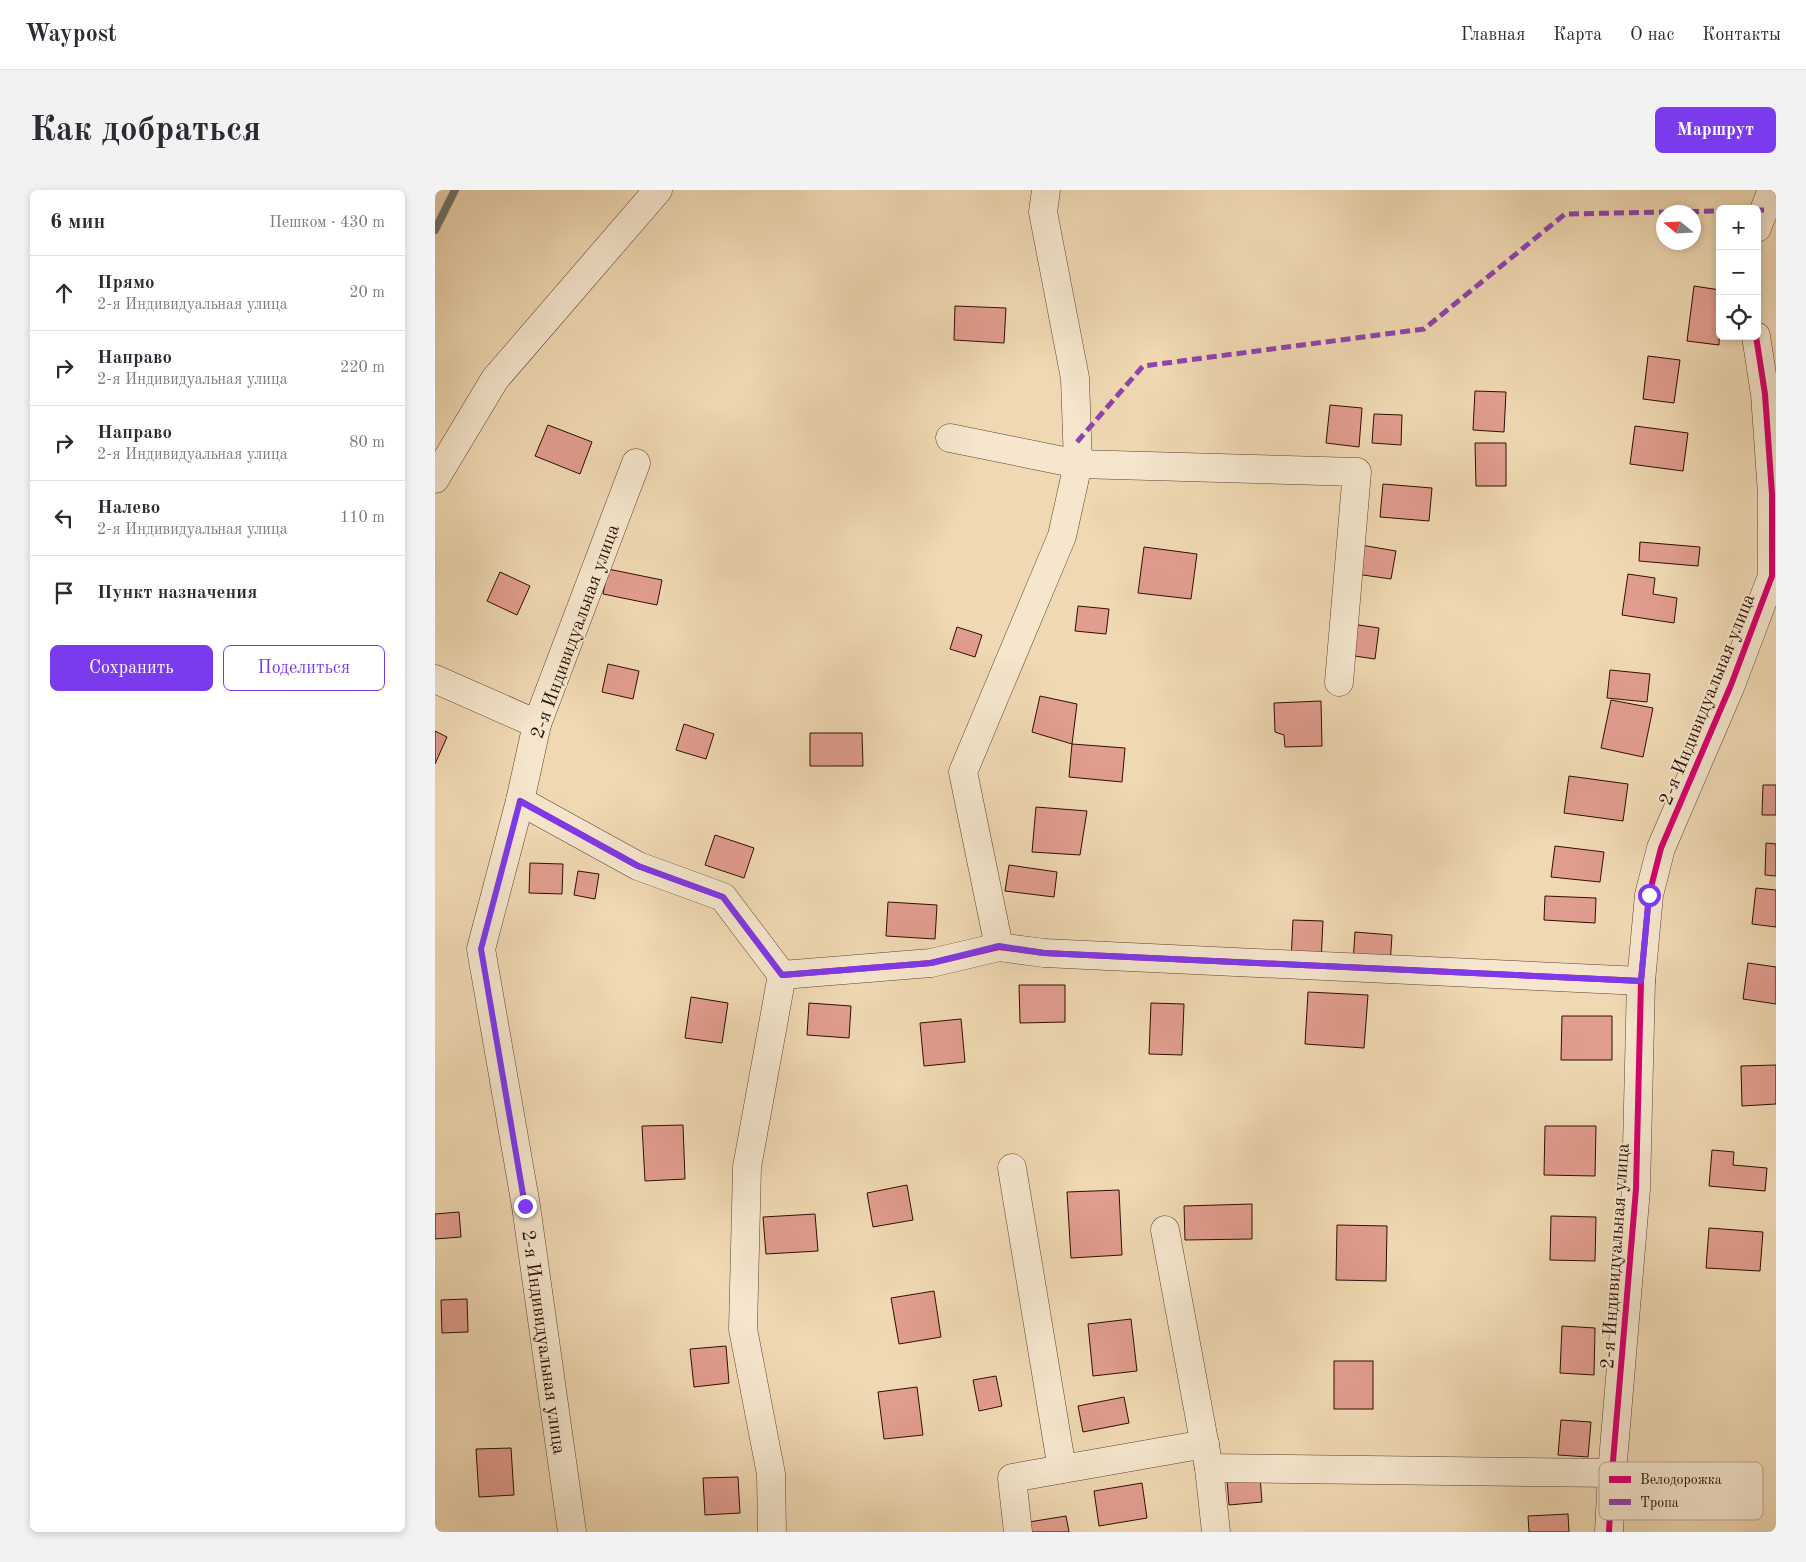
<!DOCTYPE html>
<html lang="ru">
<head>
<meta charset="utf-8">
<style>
  :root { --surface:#fff; --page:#f2f2f3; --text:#2b2b33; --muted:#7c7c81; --line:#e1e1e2; --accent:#7c3aed }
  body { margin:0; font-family:"Old Standard TT",serif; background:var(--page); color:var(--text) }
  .controls { position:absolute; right:15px; top:15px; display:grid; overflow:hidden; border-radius:8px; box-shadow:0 2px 8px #0003 }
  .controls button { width:45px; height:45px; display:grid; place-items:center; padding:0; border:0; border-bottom:1px solid var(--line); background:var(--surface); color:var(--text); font:25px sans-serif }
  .compass { position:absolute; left:1221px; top:15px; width:45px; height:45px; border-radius:50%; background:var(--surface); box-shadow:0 2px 8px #0003; rotate:288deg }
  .stop { position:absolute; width:15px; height:15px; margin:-11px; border:4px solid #7c3aed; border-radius:50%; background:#fff }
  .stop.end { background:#7c3aed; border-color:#fff; box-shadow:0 1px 5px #0008 }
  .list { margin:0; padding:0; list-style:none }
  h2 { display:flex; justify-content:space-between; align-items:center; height:65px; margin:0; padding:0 20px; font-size:21px }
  h2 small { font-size:16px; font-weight:400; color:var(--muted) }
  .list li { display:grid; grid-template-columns:32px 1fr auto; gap:15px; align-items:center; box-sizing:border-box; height:75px; padding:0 20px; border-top:1px solid var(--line) }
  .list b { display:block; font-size:19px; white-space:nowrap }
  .list p { margin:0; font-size:16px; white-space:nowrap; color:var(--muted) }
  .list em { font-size:16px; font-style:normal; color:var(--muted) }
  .actions { display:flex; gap:10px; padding:15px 20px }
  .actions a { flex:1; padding:11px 0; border:1px solid var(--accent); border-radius:8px; text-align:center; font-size:18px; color:var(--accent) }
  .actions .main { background:var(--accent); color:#fff }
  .icon { flex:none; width:28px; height:28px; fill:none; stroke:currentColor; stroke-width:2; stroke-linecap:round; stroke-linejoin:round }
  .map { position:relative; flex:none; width:1341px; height:1342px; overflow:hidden; border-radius:8px }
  header { display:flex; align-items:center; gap:30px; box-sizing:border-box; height:70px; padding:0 25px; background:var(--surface); border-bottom:1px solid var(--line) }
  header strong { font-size:24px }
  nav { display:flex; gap:28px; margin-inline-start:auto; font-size:18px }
  .intro { display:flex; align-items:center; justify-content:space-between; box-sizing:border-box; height:120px; padding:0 30px }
  h1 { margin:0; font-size:35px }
  .button { padding:12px 22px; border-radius:8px; background:var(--accent); color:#fff; font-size:18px; font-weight:700 }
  main { display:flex; gap:30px; padding:0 30px }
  aside { flex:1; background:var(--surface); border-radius:8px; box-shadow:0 2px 8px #0003 }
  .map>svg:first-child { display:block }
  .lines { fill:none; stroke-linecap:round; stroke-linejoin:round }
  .stream { stroke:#71746e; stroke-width:8 }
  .building { fill:#e19d8e; stroke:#2e0e03 }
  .minor-casing { stroke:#5e402f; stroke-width:29 }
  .minor { stroke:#f5e6cd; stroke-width:28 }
  .quiet { stroke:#8e44ad; stroke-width:5; stroke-dasharray:10 5; stroke-linecap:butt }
  .cycleway-casing { stroke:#f5e6cd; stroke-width:9 }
  .cycleway { stroke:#d6006c; stroke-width:6 }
  .route { stroke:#7c3aed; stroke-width:6 }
  .labels { text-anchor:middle; stroke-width:4; stroke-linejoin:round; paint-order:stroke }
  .street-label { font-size:19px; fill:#2e0e03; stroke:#f5e6cd }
  .key { fill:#f5e6cd; stroke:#b9a590; stroke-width:1 }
  .key-label { font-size:14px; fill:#2e0e03 }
</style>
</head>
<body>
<header>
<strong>Waypost</strong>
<nav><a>Главная</a><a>Карта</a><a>О нас</a><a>Контакты</a></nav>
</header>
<div class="intro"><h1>Как добраться</h1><a class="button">Маршрут</a></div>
<main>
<aside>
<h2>6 мин<small>Пешком · 430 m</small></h2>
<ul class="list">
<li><svg class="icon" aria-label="ahead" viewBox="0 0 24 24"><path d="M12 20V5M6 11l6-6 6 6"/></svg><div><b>Прямо</b><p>2-я Индивидуальная улица</p></div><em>20 m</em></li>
<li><svg class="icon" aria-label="right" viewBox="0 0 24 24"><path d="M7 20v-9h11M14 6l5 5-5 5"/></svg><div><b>Направо</b><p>2-я Индивидуальная улица</p></div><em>220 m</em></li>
<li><svg class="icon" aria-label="right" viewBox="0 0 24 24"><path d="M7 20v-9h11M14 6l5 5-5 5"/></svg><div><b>Направо</b><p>2-я Индивидуальная улица</p></div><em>80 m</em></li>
<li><svg class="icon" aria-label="left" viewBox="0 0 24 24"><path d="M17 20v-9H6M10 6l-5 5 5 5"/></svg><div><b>Налево</b><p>2-я Индивидуальная улица</p></div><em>110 m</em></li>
<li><svg class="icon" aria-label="arrive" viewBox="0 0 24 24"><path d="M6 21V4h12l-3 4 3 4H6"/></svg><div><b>Пункт назначения</b></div></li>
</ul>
<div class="actions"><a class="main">Сохранить</a><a>Поделиться</a></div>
</aside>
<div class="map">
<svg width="1341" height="1342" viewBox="0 0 1341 1342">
  <rect width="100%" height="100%" fill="#efd8b2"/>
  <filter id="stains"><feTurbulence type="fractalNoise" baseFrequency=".004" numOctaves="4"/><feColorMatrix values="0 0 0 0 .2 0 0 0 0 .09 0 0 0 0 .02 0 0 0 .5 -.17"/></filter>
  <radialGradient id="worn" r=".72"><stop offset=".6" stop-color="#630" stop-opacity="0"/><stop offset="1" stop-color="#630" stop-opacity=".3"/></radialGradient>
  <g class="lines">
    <polyline class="stream" points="0,40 20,0"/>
  </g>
  <g class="building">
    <polygon points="1259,96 1285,100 1284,155 1252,151"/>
    <polygon points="520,116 571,118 569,153 519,150"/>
    <polygon points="1213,166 1245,170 1239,213 1208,209"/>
    <polygon points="1040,201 1071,202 1069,242 1038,240"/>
    <polygon points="895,215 927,218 924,257 891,253"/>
    <polygon points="939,224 967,225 966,255 937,253"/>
    <polygon points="113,235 157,252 145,284 100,266"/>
    <polygon points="1200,236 1253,243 1248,281 1195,274"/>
    <polygon points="1040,253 1071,253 1071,296 1041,296"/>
    <polygon points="948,294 997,298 994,331 945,327"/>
    <polygon points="1205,352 1265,357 1263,376 1204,371"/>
    <polygon points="926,355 961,361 956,389 921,384"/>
    <polygon points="709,357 762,364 756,409 703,403"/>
    <polygon points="173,379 227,390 222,415 168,404"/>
    <polygon points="65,382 95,396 82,425 52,411"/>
    <polygon points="1193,384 1220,388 1218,404 1242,408 1239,433 1187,425"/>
    <polygon points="643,416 674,419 671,444 640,441"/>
    <polygon points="917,434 944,438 940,469 913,465"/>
    <polygon points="522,437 547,445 540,467 515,459"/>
    <polygon points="173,474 204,481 198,509 167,502"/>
    <polygon points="1175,480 1215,484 1212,512 1172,508"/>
    <polygon points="605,506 642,514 637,554 597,542"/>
    <polygon points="1176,510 1218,518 1208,567 1166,558"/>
    <polygon points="886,511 887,556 850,557 849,545 840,542 839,513"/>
    <polygon points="249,534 279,544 271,569 241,560"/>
    <polygon points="0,541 12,547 0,574"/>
    <polygon points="375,543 427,543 428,576 375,576"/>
    <polygon points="637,554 690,558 687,592 634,587"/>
    <polygon points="1134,586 1193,594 1188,631 1129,623"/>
    <polygon points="1328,595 1341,595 1341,625 1327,625"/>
    <polygon points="601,617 652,621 645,665 597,662"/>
    <polygon points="280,645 319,658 309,688 270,675"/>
    <polygon points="1331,653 1341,654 1341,686 1330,685"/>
    <polygon points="1120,656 1169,662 1165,692 1116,687"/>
    <polygon points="95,673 128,674 127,704 94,703"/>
    <polygon points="574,675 622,682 619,707 570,701"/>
    <polygon points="143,681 164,684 160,709 139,705"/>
    <polygon points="1321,698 1341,700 1341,737 1317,734"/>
    <polygon points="1110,706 1161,708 1160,733 1109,730"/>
    <polygon points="453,712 502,715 500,749 451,746"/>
    <polygon points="858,730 888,731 886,772 856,771"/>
    <polygon points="920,742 957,745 955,775 918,772"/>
    <polygon points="1313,773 1341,777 1341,814 1308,809"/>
    <polygon points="584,795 630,795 630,832 585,833"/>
    <polygon points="873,802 933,805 929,858 870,854"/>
    <polygon points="256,807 293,813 287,853 250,848"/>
    <polygon points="374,813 416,816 414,848 372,845"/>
    <polygon points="716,813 749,814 747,865 714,864"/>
    <polygon points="1127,826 1177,826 1177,870 1126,870"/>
    <polygon points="526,829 530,872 489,876 485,833"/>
    <polygon points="1341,875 1341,914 1307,916 1306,876"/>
    <polygon points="248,935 250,989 210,991 207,936"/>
    <polygon points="1110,936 1161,936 1160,986 1109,985"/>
    <polygon points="1277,960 1299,962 1298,975 1332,978 1330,1001 1274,996"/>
    <polygon points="472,995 478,1030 438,1037 432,1003"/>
    <polygon points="684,1000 687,1065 636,1068 632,1002"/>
    <polygon points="817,1014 817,1049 750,1050 749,1016"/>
    <polygon points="24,1022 26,1047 0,1049 0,1024"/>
    <polygon points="380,1024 383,1061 331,1064 328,1027"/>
    <polygon points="1116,1026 1161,1027 1160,1071 1115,1070"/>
    <polygon points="902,1035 952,1036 951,1091 901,1090"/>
    <polygon points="1274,1038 1328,1042 1325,1081 1271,1078"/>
    <polygon points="499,1101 506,1147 464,1154 456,1108"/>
    <polygon points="32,1109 33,1142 7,1143 6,1110"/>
    <polygon points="696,1129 702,1181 658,1186 653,1134"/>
    <polygon points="1127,1136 1160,1138 1159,1185 1125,1183"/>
    <polygon points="291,1156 294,1193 259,1197 255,1159"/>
    <rect x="899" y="1171" width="39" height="48"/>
    <polygon points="561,1186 567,1216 544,1221 538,1190"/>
    <polygon points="482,1197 488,1245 449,1249 443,1202"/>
    <polygon points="689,1207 694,1233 648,1242 643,1216"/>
    <polygon points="1126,1230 1156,1232 1153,1267 1123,1265"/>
    <polygon points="76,1258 79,1305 44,1307 41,1259"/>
    <polygon points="303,1287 305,1323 270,1325 268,1288"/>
    <polygon points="825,1287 827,1312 794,1315 792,1290"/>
    <polygon points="707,1293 712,1328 664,1336 659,1301"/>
    <polygon points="1133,1324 1134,1342 1094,1342 1093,1326"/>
    <polygon points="631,1326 634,1342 596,1342 594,1332"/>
  </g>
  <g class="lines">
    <g class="minor-casing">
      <g id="minor">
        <polyline points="1322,38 1337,0"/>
        <polyline points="515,248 643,274 922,282 904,492"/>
        <polyline points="0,289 60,189 223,0"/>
        <polyline points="0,489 102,534"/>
        <polyline points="85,611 203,676 288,707 347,785 496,773 564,757 609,763 1206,791"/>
        <polyline points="564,757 528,582 627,346 643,274 640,188 608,22 611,0"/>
        <polyline points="577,978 627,1279"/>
        <polyline points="730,1040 774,1278 781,1342"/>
        <polyline points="774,1278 1177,1283"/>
        <polyline points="137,1342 91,1016 46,759 85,611 102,534 201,273"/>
        <polyline points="337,1342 336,1284 308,1139 312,977 347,785"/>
        <polyline points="583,1342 577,1288 770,1254"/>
        <polyline points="1174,1342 1177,1283 1201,999 1206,791 1214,705 1226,658 1296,495 1337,386 1337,304 1330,204 1321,146"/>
      </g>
    </g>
    <use href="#minor" class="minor"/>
    <g class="quiet">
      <polyline points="1322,20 1329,20"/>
      <polyline points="642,252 708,176 989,139 1130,24 1285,21"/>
    </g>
    <g class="cycleway-casing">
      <g id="cycleway">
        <polyline points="85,611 203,676 288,707 347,785 496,773 564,757 609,763 1206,791"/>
        <polyline points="1174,1342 1177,1283 1201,999 1206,791 1214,705 1226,658 1296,495 1337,386 1337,304 1330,204 1321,146"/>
      </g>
    </g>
    <use href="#cycleway" class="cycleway"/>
  </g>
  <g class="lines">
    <polyline class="route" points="90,1016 46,759 85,611 203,676 288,707 347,785 496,773 564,756 609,763 1206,791 1214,705"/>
  </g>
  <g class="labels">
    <g class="street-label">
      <text transform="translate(139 441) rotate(-70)" y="7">2-я Индивидуальная улица</text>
      <text transform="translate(1271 509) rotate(-68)" y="7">2-я Индивидуальная улица</text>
      <text transform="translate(1179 1066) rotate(-86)" y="7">2-я Индивидуальная улица</text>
      <text transform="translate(110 1152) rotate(82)" y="7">2-я Индивидуальная улица</text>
    </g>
  </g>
  <rect x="1164" y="1272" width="164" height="58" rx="8" class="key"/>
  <rect x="1174" y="1286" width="22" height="7" fill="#d6006c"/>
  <rect x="1174" y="1309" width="22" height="6" fill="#8e44ad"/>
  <g class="key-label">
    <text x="1205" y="1294">Велодорожка</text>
    <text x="1205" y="1317">Тропа</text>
  </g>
  <rect width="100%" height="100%" filter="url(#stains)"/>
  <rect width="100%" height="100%" fill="url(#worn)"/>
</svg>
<div class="controls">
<button>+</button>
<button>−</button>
<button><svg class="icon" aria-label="locate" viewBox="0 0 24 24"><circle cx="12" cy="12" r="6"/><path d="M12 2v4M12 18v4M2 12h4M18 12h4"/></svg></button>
</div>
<svg class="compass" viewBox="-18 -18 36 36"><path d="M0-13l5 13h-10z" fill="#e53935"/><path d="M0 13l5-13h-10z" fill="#7c7c81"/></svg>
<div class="stop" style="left:1214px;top:705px"></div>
<div class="stop end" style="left:90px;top:1016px"></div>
</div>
</main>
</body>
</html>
